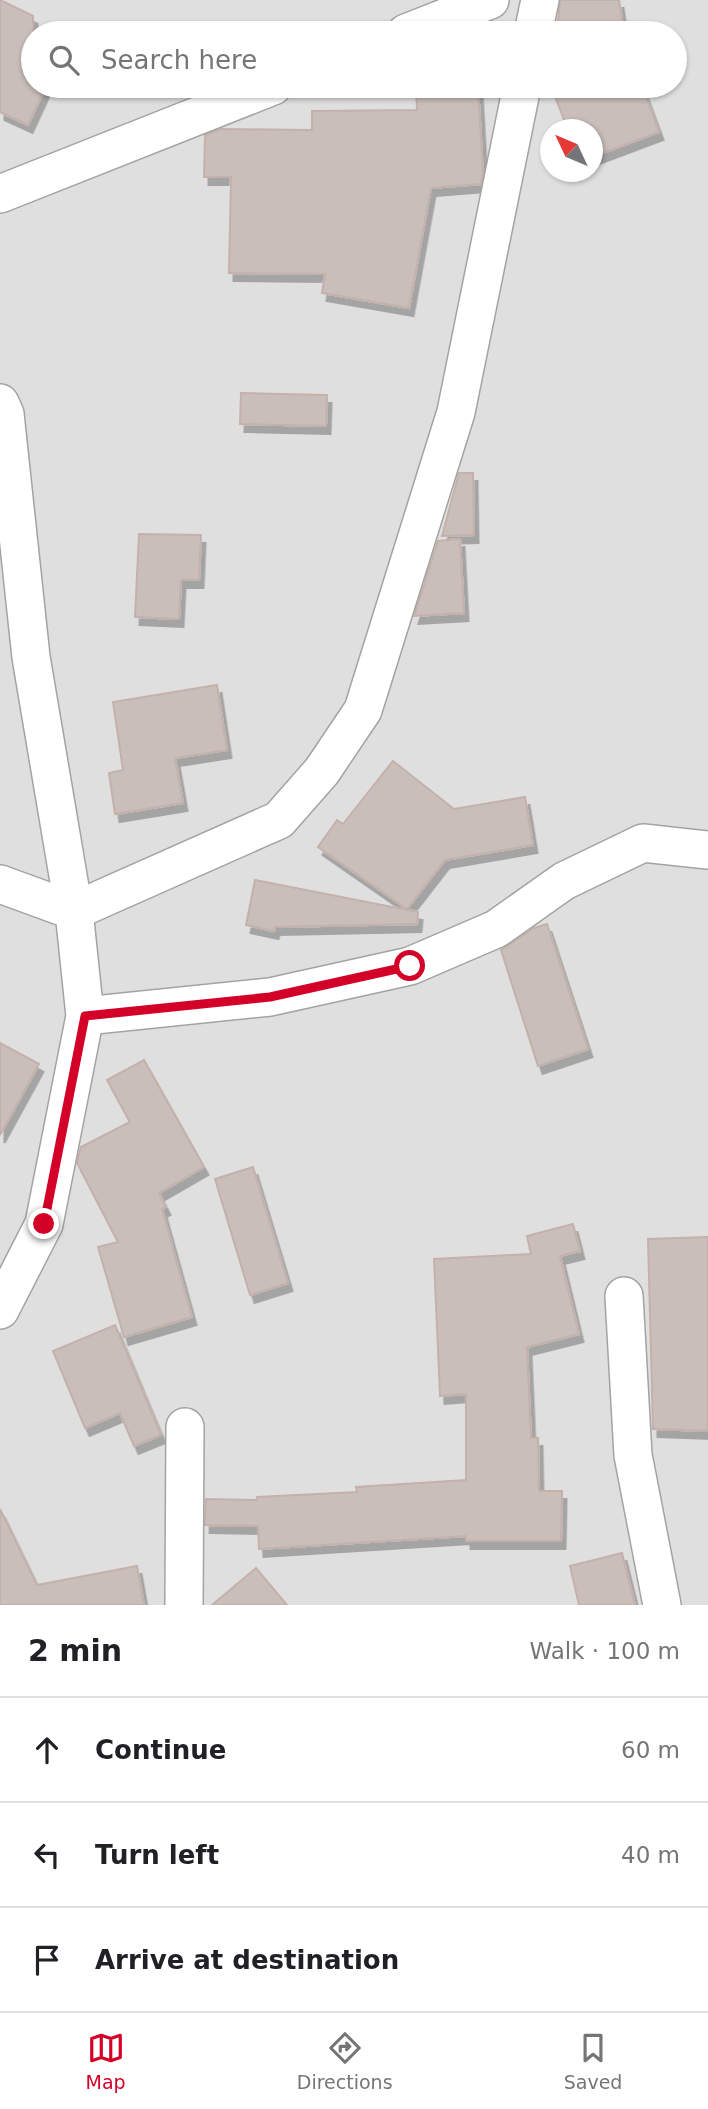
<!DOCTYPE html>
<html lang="en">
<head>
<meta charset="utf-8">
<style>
  :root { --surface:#fff; --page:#f2f2f2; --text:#202124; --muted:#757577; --line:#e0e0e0; --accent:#d30028 }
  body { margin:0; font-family:"DejaVu Sans",sans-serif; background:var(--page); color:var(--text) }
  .compass { position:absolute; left:540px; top:119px; width:63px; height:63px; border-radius:50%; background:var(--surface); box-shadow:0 2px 5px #0004; rotate:314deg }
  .stop { position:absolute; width:21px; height:21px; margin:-16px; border:5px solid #d30028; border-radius:50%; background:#fff }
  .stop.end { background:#d30028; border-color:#fff; box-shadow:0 2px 7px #0008 }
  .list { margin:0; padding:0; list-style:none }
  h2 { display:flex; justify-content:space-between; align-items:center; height:91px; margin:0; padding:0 28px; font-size:30px }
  h2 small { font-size:23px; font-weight:400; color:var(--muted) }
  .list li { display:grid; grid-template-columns:46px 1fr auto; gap:21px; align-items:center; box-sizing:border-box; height:105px; padding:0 28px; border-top:2px solid var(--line) }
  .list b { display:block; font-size:26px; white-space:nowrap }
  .list em { font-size:23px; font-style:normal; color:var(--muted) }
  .icon { flex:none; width:38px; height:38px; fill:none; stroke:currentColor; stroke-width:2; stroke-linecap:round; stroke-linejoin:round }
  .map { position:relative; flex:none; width:708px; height:1605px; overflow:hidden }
  .search { position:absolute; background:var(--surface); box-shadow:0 2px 5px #0004; left:21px; right:21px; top:21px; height:77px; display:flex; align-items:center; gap:18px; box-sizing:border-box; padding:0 24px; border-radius:38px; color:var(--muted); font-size:26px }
  .sheet { height:406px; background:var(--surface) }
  nav { display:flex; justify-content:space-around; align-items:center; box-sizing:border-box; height:98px; border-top:2px solid var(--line); background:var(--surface); font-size:19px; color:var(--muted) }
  nav a { display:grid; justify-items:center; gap:4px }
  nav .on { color:var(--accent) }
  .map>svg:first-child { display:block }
  .residential { fill:#e0dfdf; fill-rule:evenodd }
  .building { fill:#cabebb; stroke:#c4b1aa; stroke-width:2; filter:url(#shadow) }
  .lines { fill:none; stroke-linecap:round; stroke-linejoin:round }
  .minor-casing { stroke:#a3a3a3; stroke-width:40 }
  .minor { stroke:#fff; stroke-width:37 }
  .route { stroke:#d30028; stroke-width:9 }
</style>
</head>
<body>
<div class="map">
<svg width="708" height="1605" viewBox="0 0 708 1605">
  <defs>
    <filter id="shadow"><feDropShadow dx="4.5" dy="8" stdDeviation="0" flood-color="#0004"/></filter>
  </defs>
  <rect width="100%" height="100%" fill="#f2ede8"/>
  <path class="residential" d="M0,0h708v1605h-708zM33,33h642v53h-642zM550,130h42v42h-42z"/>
  <g class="building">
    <polygon points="0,0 33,16 33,86 46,86 28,125 0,112"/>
    <polygon points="560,0 619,0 624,33 557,33"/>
    <polygon points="416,86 478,86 483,174 481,184 431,188 409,308 322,293 325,274 229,273 231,177 204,177 205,135 221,129 312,130 312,111 417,110"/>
    <polygon points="551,86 642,86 659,132 592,157 592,130 568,130"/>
    <polygon points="241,393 327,395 326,426 240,424"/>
    <polygon points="459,473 473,473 474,535 442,536"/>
    <polygon points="139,534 201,535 199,580 181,580 179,619 135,617"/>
    <polygon points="460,539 464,613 414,616 438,541"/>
    <polygon points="217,685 227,750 175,758 183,803 115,814 109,773 123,770 113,702"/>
    <polygon points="393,761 454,809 525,797 533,845 445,860 407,909 318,847 337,820 343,824"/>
    <polygon points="255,880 418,912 417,924 275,927 274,931 246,925"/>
    <polygon points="547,924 588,1049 538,1066 501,950 534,928"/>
    <polygon points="0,1043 39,1064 0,1135"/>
    <polygon points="144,1060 204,1167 159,1193 166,1207 162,1209 192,1317 124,1337 98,1247 118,1242 77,1163 81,1147 130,1122 107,1080"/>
    <polygon points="253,1167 288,1283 250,1295 215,1179"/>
    <polygon points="573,1224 580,1251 560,1256 579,1334 527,1347 531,1438 538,1438 539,1491 562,1491 561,1541 466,1541 466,1536 259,1549 258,1526 205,1525 206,1499 257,1500 257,1497 357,1492 356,1487 466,1480 466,1394 440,1396 434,1259 531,1254 527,1236"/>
    <polygon points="708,1237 708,1431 653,1429 648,1239"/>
    <polygon points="115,1325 161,1435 134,1446 120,1413 85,1428 53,1351"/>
    <polygon points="0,1509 37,1585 137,1566 144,1605 0,1605"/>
    <polygon points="622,1553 635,1605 579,1605 570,1566"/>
    <polygon points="256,1568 287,1605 212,1605"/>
  </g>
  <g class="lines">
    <g class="minor-casing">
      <g id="minor">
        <polyline points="406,33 490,0"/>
        <polyline points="533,33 540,0"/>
        <polyline points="0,194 273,86"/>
        <polyline points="0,403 5,414 31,657 74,911 279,820 322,771 363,710 456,412 522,86"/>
        <polyline points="0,884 74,911 85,1016 44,1224 0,1310"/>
        <polyline points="85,1016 270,997 410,966 496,929 564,881 643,843 708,850"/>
        <polyline points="624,1296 633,1455 662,1605"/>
        <polyline points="184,1605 185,1427"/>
      </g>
    </g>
    <use href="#minor" class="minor"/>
  </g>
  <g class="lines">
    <polyline class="route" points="44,1224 85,1016 270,997 410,966"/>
  </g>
</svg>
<svg class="compass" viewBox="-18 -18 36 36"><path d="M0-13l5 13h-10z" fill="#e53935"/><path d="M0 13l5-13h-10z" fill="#757577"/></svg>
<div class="stop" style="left:410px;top:966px"></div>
<div class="stop end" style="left:44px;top:1224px"></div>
<div class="search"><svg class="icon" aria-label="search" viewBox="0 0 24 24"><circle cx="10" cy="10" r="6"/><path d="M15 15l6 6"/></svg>Search here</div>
</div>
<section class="sheet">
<h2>2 min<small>Walk · 100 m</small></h2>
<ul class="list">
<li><svg class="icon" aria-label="ahead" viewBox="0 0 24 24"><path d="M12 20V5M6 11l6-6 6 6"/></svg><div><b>Continue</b></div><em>60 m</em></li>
<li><svg class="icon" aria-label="left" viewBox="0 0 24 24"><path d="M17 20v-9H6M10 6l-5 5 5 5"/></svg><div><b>Turn left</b></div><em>40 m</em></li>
<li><svg class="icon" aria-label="arrive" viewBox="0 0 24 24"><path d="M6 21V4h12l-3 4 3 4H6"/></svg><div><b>Arrive at destination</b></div></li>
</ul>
</section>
<nav>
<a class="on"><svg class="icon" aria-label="map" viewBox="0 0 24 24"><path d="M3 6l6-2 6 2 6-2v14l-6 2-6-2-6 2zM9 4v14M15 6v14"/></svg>Map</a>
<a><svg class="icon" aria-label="directions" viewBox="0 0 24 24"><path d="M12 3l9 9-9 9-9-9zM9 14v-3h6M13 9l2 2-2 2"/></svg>Directions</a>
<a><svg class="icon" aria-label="saved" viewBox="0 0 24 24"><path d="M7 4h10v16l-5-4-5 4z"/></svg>Saved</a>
</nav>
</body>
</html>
